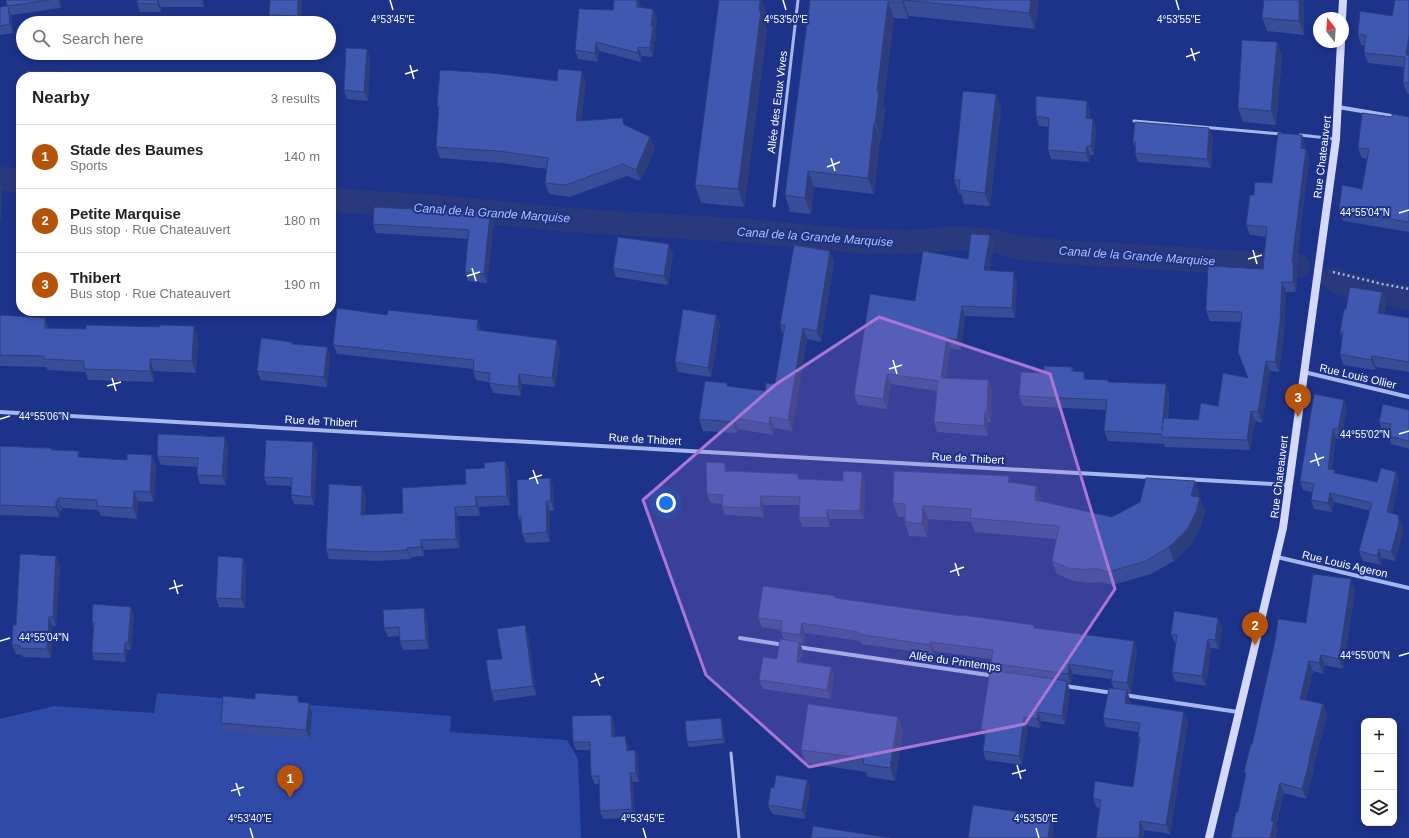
<!DOCTYPE html>
<html lang="en">
<head>
<meta charset="utf-8">
<style>
  :root { --surface:#fff; --page:#f2f2f2; --text:#222; --muted:#767676; --line:#e0e0e0; --accent:#b45309 }
  body { margin:0; font-family:Arial,sans-serif; background:var(--page); color:var(--text) }
  .controls { position:absolute; right:12px; bottom:12px; display:grid; overflow:hidden; border-radius:8px; box-shadow:0 2px 6px #0003 }
  .controls button { width:36px; height:36px; display:grid; place-items:center; padding:0; border:0; border-bottom:1px solid var(--line); background:var(--surface); color:var(--text); font:20px sans-serif }
  .compass { position:absolute; left:1313px; top:12px; width:36px; height:36px; border-radius:50%; background:var(--surface); box-shadow:0 2px 6px #0003; rotate:343deg }
  .you { position:absolute; left:666px; top:503px; width:14px; height:14px; margin:-10px; border:3px solid #fff; border-radius:50%; background:#1a73e8; box-shadow:0 0 0 6px #1a73e833 }
  .badge { display:grid; place-items:center; width:26px; height:26px; border-radius:50%; background:var(--accent); color:#fff; font-size:13px; font-weight:700 }
  .pin { position:absolute; translate:-50% -33px; filter:drop-shadow(0 1px 2px #0008) }
  .pin::after { content:''; position:absolute; top:21px; width:14px; height:12px; background:inherit; clip-path:polygon(0 0,100% 0,50% 100%) }
  .list { margin:0; padding:0; list-style:none }
  h2 { display:flex; justify-content:space-between; align-items:center; height:52px; margin:0; padding:0 16px; font-size:17px }
  h2 small { font-size:13px; font-weight:400; color:var(--muted) }
  .list li { display:grid; grid-template-columns:26px 1fr auto; gap:12px; align-items:center; box-sizing:border-box; height:64px; padding:0 16px; border-top:1px solid var(--line) }
  .list b { display:block; font-size:15px; white-space:nowrap }
  .list p { margin:0; font-size:13px; white-space:nowrap; color:var(--muted) }
  .list em { font-size:13px; font-style:normal; color:var(--muted) }
  .icon { flex:none; width:22px; height:22px; fill:none; stroke:currentColor; stroke-width:2; stroke-linecap:round; stroke-linejoin:round }
  .map { position:relative; flex:none; width:1409px; height:838px; overflow:hidden }
  .search { position:absolute; background:var(--surface); box-shadow:0 2px 6px #0003; left:16px; top:16px; width:320px; height:44px; display:flex; align-items:center; gap:10px; box-sizing:border-box; padding:0 14px; border-radius:22px; color:var(--muted); font-size:15px }
  .panel { position:absolute; background:var(--surface); box-shadow:0 2px 6px #0003; left:16px; top:72px; width:320px; height:244px; border-radius:16px }
  .map>svg:first-child { display:block }
  .pitch { fill:#304aa7 }
  .lines { fill:none; stroke-linecap:round; stroke-linejoin:round }
  .canal { stroke:#29397b; stroke-width:24 }
  .path { stroke:#a7b6ec; stroke-width:2.5; stroke-dasharray:2 3; stroke-linecap:butt }
  .lane { stroke:#a7b6ec; stroke-width:3 }
  .street { stroke:#a7b6ec; stroke-width:4 }
  .secondary { stroke:#d3daf9; stroke-width:8 }
  .wall { fill:#384c97 }
  .shaded-wall { fill:#2e3e7b }
  .building { fill:#4158b0; stroke:#2e3e7b }
  .marked { fill:#a976d5; fill-opacity:0.2; stroke:#a976d5; stroke-width:3; stroke-linejoin:round }
  .ticks { fill:none; stroke:#fff; stroke-width:1.5 }
  .labels { text-anchor:middle; stroke-width:4; stroke-linejoin:round; paint-order:stroke }
  .street-label { font-size:11px; fill:#fff; stroke:#1d3289 }
  .water-label { font-size:12px; font-style:italic; fill:#b3c1f3; stroke:#1d3289 }
  .ticks-label { font-size:10px; text-anchor:middle; fill:#fff; stroke:#1d3289; stroke-width:4; stroke-linejoin:round; paint-order:stroke }
</style>
</head>
<body>
<div class="map">
<svg width="1409" height="838" viewBox="0 0 1409 838">
  <rect width="100%" height="100%" fill="#1d3289"/>
  <polygon class="pitch" points="157,693 451,716 450,732 567,740 578,759 581,838 0,838 0,719 54,706 154,713"/>
  <g class="lines">
    <g class="canal">
      <polyline points="0,179 21,180"/>
      <polyline points="331,200 436,207 570,220 749,231 856,241 908,242 958,238 994,241 1020,248 1064,252 1298,266"/>
      <polyline points="1333,279 1340,283 1409,298"/>
    </g>
    <polyline class="path" points="1333,272 1382,284 1409,289"/>
    <g class="lane">
      <polyline points="1134,121 1280,134"/>
      <polyline points="1300,135 1336,139"/>
      <polyline points="774,206 798,0"/>
      <polyline points="731,753 739,838"/>
    </g>
    <g class="street">
      <polyline points="1338,107 1397,117"/>
      <polyline points="1304,372 1409,397"/>
      <polyline points="0,412 1289,485"/>
      <polyline points="1277,557 1409,588"/>
      <polyline points="740,638 785,645"/>
      <polyline points="798,647 995,676"/>
      <polyline points="1065,686 1113,693"/>
      <polyline points="1124,695 1238,712"/>
    </g>
    <g class="secondary">
      <polyline points="1342,18 1343,0"/>
      <polyline points="1209,838 1283,528 1336,139 1341,42"/>
    </g>
  </g>
  <g class="wall">
    <polygon points="6,0 60,0 61,8 11,15 13,33 0,35 0,7 7,6"/>
    <polygon points="137,0 204,0 204,7 161,7 161,12 140,12 137,3"/>
    <polygon points="302,0 301,23 272,23 269,15"/>
    <polygon points="810,0 1039,0 1035,29 909,16 908,19 894,18 883,105 885,109 881,139 880,139 874,194 814,187 811,214 790,212 785,195"/>
    <polygon points="1264,0 1304,0 1304,35 1267,31 1262,18"/>
    <polygon points="1409,0 1409,94 1407,93 1403,83 1404,67 1368,63 1364,53 1365,45 1361,45 1358,34 1392,16"/>
    <polygon points="641,5 641,8 653,9 657,18 655,32 656,35 653,57 642,56 641,62 599,51 598,62 578,59 575,50 613,10"/>
    <polygon points="767,14 765,24 767,29 744,207 701,203 695,185"/>
    <polygon points="1277,42 1282,56 1276,125 1243,122 1238,108"/>
    <polygon points="367,49 370,59 368,101 347,99 344,90"/>
    <polygon points="557,81 586,83 581,121 626,125 655,149 640,181 627,176 570,197 549,194 545,183 547,169 502,163 440,158 436,147 439,110 437,106"/>
    <polygon points="996,94 1001,108 990,206 964,204 961,194 959,193 954,180"/>
    <polygon points="1090,110 1090,119 1096,128 1094,155 1090,155 1089,162 1051,159 1048,150 1049,127 1039,126 1036,116"/>
    <polygon points="1392,117 1409,117 1409,232 1343,221 1339,211 1362,189 1367,159 1362,158 1358,148"/>
    <polygon points="1302,135 1305,145 1305,149 1306,149 1309,159 1296,269 1297,272 1296,292 1286,292 1284,333 1279,372 1270,371 1262,423 1255,421 1250,450 1165,447 1164,444 1108,441 1104,431 1106,410 1023,406 1019,396 1044,373 1072,367 1074,371 1087,379 1109,382 1166,384 1169,394 1168,419 1198,420 1218,406 1248,378 1241,322 1210,321 1206,311 1263,269 1266,237 1250,235 1246,225 1254,195 1272,183"/>
    <polygon points="1213,137 1211,168 1138,162 1135,153 1135,149 1133,141"/>
    <polygon points="490,213 494,222 487,283 468,281 465,272 468,239 376,233 373,224"/>
    <polygon points="990,235 994,245 989,270 1017,282 1015,318 965,316 961,350 950,348 946,378 988,380 992,390 991,423 988,422 988,436 937,432 934,422 937,391 891,384 887,409 858,405 854,395 915,301 968,259"/>
    <polygon points="830,251 834,262 821,342 807,339 792,431 774,428 773,435 738,429 737,433 703,431 699,419 728,386 765,391 775,384 783,335 780,325"/>
    <polygon points="673,254 668,285 616,277 613,268"/>
    <polygon points="1382,292 1386,303 1384,314 1409,318 1409,372 1376,367 1375,370 1343,365 1340,354 1342,337 1340,332 1346,309"/>
    <polygon points="0,315 45,318 49,329 86,329 194,326 198,337 196,373 154,371 154,382 88,380 85,372 48,370 46,367 0,366"/>
    <polygon points="716,315 720,325 711,377 678,372 675,362"/>
    <polygon points="482,330 481,331 560,350 555,387 522,384 521,396 493,393 489,383 489,382 476,380 473,371 473,369 337,354 333,345"/>
    <polygon points="292,342 293,344 327,347 330,357 327,387 261,380 257,371"/>
    <polygon points="1344,400 1347,409 1341,439 1336,438 1332,470 1336,473 1377,482 1396,472 1399,481 1392,513 1402,524 1403,532 1395,561 1382,558 1381,565 1363,561 1359,551 1370,511 1334,502 1332,512 1314,509 1311,500 1312,492 1303,490 1300,481"/>
    <polygon points="1409,410 1409,449 1391,444 1388,436 1389,432 1382,430 1379,422"/>
    <polygon points="225,437 228,446 226,485 200,484 197,475 197,467 161,465 157,456"/>
    <polygon points="0,446 52,448 52,450 81,458 127,460 152,455 156,466 154,502 138,501 137,519 101,516 98,510 62,508 62,511 60,511 59,517 0,515"/>
    <polygon points="317,451 314,505 294,504 291,495 292,486 267,485 264,477"/>
    <polygon points="505,461 509,471 510,505 479,507 480,516 458,516 460,548 424,550 424,556 411,557 411,559 379,561 329,559 326,549 366,496 365,515 403,513 466,484 485,468"/>
    <polygon points="728,471 798,474 800,479 843,481 862,472 865,480 864,519 830,519 830,527 802,527 799,518 800,505 764,505 764,517 725,515 722,507 722,504 711,503 707,494"/>
    <polygon points="550,478 553,487 554,511 550,511 550,542 526,543 522,534 522,526 518,516"/>
    <polygon points="1011,483 1036,486 1041,499 1041,502 1112,517 1200,494 1199,497 1205,511 1201,526 1192,543 1174,561 1151,574 1113,585 1100,582 1091,583 1073,581 1057,574 1052,561 1056,539 975,532 971,522 928,519 927,537 909,536 905,522 905,517 898,517 893,503"/>
    <polygon points="243,558 246,567 245,608 219,607 216,598"/>
    <polygon points="60,565 56,626 52,626 51,658 23,657 22,655 16,654 12,645 16,625"/>
    <polygon points="1355,590 1343,669 1325,665 1323,674 1313,671 1306,700 1323,704 1327,715 1313,768 1314,769 1306,799 1284,793 1276,826 1278,831 1238,812 1246,776 1244,772 1252,745 1306,623"/>
    <polygon points="835,596 836,598 1035,628 1134,641 1137,650 1131,693 1127,692 1130,699 1129,703 1188,721 1170,834 1144,830 1143,838 1096,838 1100,808 1096,807 1093,798 1133,787 1139,741 1138,737 1139,732 1106,727 1103,718 1114,688 1111,681 1111,679 1073,674 1071,684 1067,683 1070,691 1065,725 1041,721 1040,728 1028,726 1022,765 986,760 983,751 985,739 981,729 994,671 991,663 992,659 934,651 933,654 861,644 860,641 805,633 804,644 800,643 803,651 801,662 831,667 834,676 831,699 763,689 759,680 777,659 784,640 781,632 781,630 762,627 758,618"/>
    <polygon points="131,607 134,615 131,650 127,650 126,662 94,660 92,653 93,627 92,623"/>
    <polygon points="427,617 429,649 403,650 400,641 400,636 388,637 384,628"/>
    <polygon points="1222,627 1219,649 1211,648 1206,686 1175,681 1172,672 1176,643 1175,643 1171,634"/>
    <polygon points="528,634 536,695 494,701 491,691 502,659"/>
    <polygon points="300,703 312,712 310,739 224,731 221,723"/>
    <polygon points="611,715 614,724 615,737 625,736 628,745 629,750 635,750 638,758 639,782 633,782 635,818 603,819 600,811 599,784 595,784 591,776 590,750 576,750 573,742"/>
    <polygon points="898,717 903,731 895,781 868,777 866,772 806,763 801,750"/>
    <polygon points="723,722 725,743 689,747 687,742"/>
    <polygon points="807,780 810,789 805,819 772,814 768,805 774,788"/>
  </g>
  <g class="shaded-wall">
    <polygon points="58,0 60,0 61,8"/>
    <polygon points="158,0 161,7 161,12 157,4"/>
    <polygon points="201,0 204,0 204,7"/>
    <polygon points="298,0 302,0 301,23 300,23 298,16"/>
    <polygon points="637,0 639,0 641,5 640,16 637,7"/>
    <polygon points="760,0 762,0 767,14 765,24 767,29 744,207 738,189"/>
    <polygon points="903,0 909,16 908,19 902,2"/>
    <polygon points="1031,0 1039,0 1035,29 1029,13"/>
    <polygon points="1299,0 1304,0 1304,35 1299,21"/>
    <polygon points="888,2 894,18 883,105 885,109 881,139 875,123 877,92"/>
    <polygon points="8,6 11,15 13,33 10,24"/>
    <polygon points="653,9 657,18 655,32 656,35 653,57 650,48 651,26"/>
    <polygon points="1409,35 1409,62 1406,55"/>
    <polygon points="596,42 599,51 598,62 595,53"/>
    <polygon points="1277,42 1282,56 1276,125 1271,111"/>
    <polygon points="638,47 642,56 641,62 638,53"/>
    <polygon points="367,49 370,59 368,101 364,92"/>
    <polygon points="582,71 586,83 580,133 576,121"/>
    <polygon points="996,94 1001,108 990,206 985,193"/>
    <polygon points="1087,101 1090,110 1089,127 1086,118"/>
    <polygon points="1093,119 1096,128 1094,155 1091,146"/>
    <polygon points="874,123 880,139 874,194 868,178"/>
    <polygon points="1209,128 1213,137 1211,168 1207,159"/>
    <polygon points="1302,135 1305,145 1304,158 1301,148"/>
    <polygon points="650,137 655,149 640,181 636,170"/>
    <polygon points="1087,146 1090,155 1089,162 1086,153"/>
    <polygon points="1306,149 1309,159 1296,269 1297,272 1296,292 1293,282 1292,262"/>
    <polygon points="808,171 814,187 811,214 805,198"/>
    <polygon points="0,183 2,187 1,221 0,218"/>
    <polygon points="490,213 494,222 487,283 484,274"/>
    <polygon points="990,235 994,245 988,280 984,270"/>
    <polygon points="669,244 673,254 668,285 664,276"/>
    <polygon points="830,251 834,262 821,342 817,331"/>
    <polygon points="1014,272 1017,282 1015,318 1012,308"/>
    <polygon points="1282,282 1286,292 1284,333 1279,372 1275,362"/>
    <polygon points="1382,292 1386,303 1382,323 1378,313"/>
    <polygon points="962,306 965,316 961,350 957,340"/>
    <polygon points="716,315 720,325 711,377 708,368"/>
    <polygon points="45,318 49,329 45,328"/>
    <polygon points="478,320 482,330 480,340 477,330"/>
    <polygon points="194,326 198,337 196,373 192,361"/>
    <polygon points="803,328 807,339 792,431 788,420"/>
    <polygon points="947,338 950,348 944,388 941,378"/>
    <polygon points="557,340 560,350 555,387 552,378"/>
    <polygon points="327,347 330,357 327,387 324,377"/>
    <polygon points="1372,356 1376,367 1375,370 1371,360"/>
    <polygon points="150,359 154,371 154,382 150,371"/>
    <polygon points="1266,361 1270,371 1262,423 1258,412"/>
    <polygon points="1084,372 1088,382 1084,379"/>
    <polygon points="519,374 522,384 521,396 518,387"/>
    <polygon points="887,374 891,384 887,409 883,399"/>
    <polygon points="988,380 992,390 991,423 987,413"/>
    <polygon points="1166,384 1169,394 1166,437 1162,431"/>
    <polygon points="1344,400 1347,409 1341,439 1338,429"/>
    <polygon points="1251,411 1255,421 1250,450 1247,440"/>
    <polygon points="985,412 988,422 988,436 984,426"/>
    <polygon points="770,417 774,428 773,435 769,424"/>
    <polygon points="734,418 738,429 737,433 733,422"/>
    <polygon points="1333,429 1336,438 1331,478 1328,469"/>
    <polygon points="225,437 228,446 226,485 222,476"/>
    <polygon points="313,442 317,451 314,505 311,497"/>
    <polygon points="79,451 83,461 78,457"/>
    <polygon points="152,455 156,466 154,502 150,492"/>
    <polygon points="505,461 509,471 510,505 507,496"/>
    <polygon points="725,463 728,471 725,471"/>
    <polygon points="862,472 865,480 864,519 860,511"/>
    <polygon points="1396,472 1399,481 1390,521 1387,512"/>
    <polygon points="1009,476 1014,490 1008,482"/>
    <polygon points="550,478 553,487 554,511 551,501"/>
    <polygon points="1195,481 1200,494 1196,509 1191,496"/>
    <polygon points="362,486 366,496 365,524 361,515"/>
    <polygon points="1036,486 1041,499 1040,514 1035,500"/>
    <polygon points="134,491 138,501 137,519 133,508"/>
    <polygon points="1330,493 1334,502 1332,512 1328,503"/>
    <polygon points="761,496 764,505 764,517 760,508"/>
    <polygon points="475,497 479,507 480,516 477,506"/>
    <polygon points="1200,497 1205,511 1201,526 1192,543 1174,561 1169,547"/>
    <polygon points="58,498 62,508 62,511 58,501"/>
    <polygon points="56,501 60,511 59,517 56,507"/>
    <polygon points="546,501 550,511 550,542 547,532"/>
    <polygon points="923,506 928,519 927,537 922,524"/>
    <polygon points="455,507 458,516 460,548 456,539"/>
    <polygon points="827,510 830,519 830,527 827,518"/>
    <polygon points="1398,515 1402,524 1403,532 1395,561 1391,552"/>
    <polygon points="421,540 424,550 424,556 421,547"/>
    <polygon points="407,548 411,557 411,559 407,550"/>
    <polygon points="1379,549 1382,558 1381,565 1377,556"/>
    <polygon points="56,556 60,565 56,626 53,617"/>
    <polygon points="243,558 246,567 245,608 241,599"/>
    <polygon points="1351,579 1355,590 1343,669 1339,659"/>
    <polygon points="131,607 134,615 131,650 128,643"/>
    <polygon points="424,608 427,617 429,649 426,640"/>
    <polygon points="49,617 52,626 51,658 47,649"/>
    <polygon points="1218,618 1222,627 1219,649 1215,640"/>
    <polygon points="802,623 805,633 804,644 800,635"/>
    <polygon points="525,625 528,634 536,695 533,686"/>
    <polygon points="1208,639 1211,648 1206,686 1202,676"/>
    <polygon points="1134,641 1137,650 1131,693 1127,683"/>
    <polygon points="799,642 803,651 800,671 797,662"/>
    <polygon points="930,642 934,651 933,654 930,645"/>
    <polygon points="125,643 127,650 126,662 124,654"/>
    <polygon points="1321,655 1325,665 1323,674 1319,663"/>
    <polygon points="1309,661 1313,671 1304,709 1300,699"/>
    <polygon points="1069,664 1073,674 1071,684 1068,674"/>
    <polygon points="831,667 834,676 831,699 827,690"/>
    <polygon points="1067,681 1070,691 1065,725 1062,716"/>
    <polygon points="1127,690 1130,699 1128,712 1125,703"/>
    <polygon points="298,696 301,705 298,702"/>
    <polygon points="309,703 312,712 310,739 306,730"/>
    <polygon points="1323,704 1327,715 1313,768 1314,769 1306,799 1302,789"/>
    <polygon points="1038,712 1041,721 1040,728 1037,719"/>
    <polygon points="1184,712 1188,721 1170,834 1166,825"/>
    <polygon points="611,715 614,724 615,745 612,737"/>
    <polygon points="898,717 903,731 895,781 890,768"/>
    <polygon points="1024,717 1028,726 1022,765 1019,756"/>
    <polygon points="721,718 723,722 725,743 723,739"/>
    <polygon points="625,736 628,745 630,759 627,751"/>
    <polygon points="635,750 638,758 639,782 636,773"/>
    <polygon points="630,773 633,782 635,818 632,809"/>
    <polygon points="807,780 810,789 805,819 802,810"/>
    <polygon points="1280,783 1284,793 1276,826 1278,831 1276,838 1270,838 1271,821"/>
    <polygon points="1051,817 1054,826 1053,838 1048,838"/>
    <polygon points="1140,821 1144,830 1143,838 1139,838"/>
  </g>
  <g class="building">
    <polygon points="6,0 50,0 7,6"/>
    <polygon points="137,0 158,0 157,4 137,3"/>
    <polygon points="270,0 298,0 298,16 269,15"/>
    <polygon points="614,0 637,0 637,7 653,9 651,26 653,26 650,48 638,47 638,53 596,42 595,53 575,50 579,9 613,10"/>
    <polygon points="719,0 760,0 759,11 761,11 738,189 695,185"/>
    <polygon points="810,0 903,0 902,2 888,2 877,92 879,93 875,123 874,123 868,178 808,171 805,198 785,195"/>
    <polygon points="904,0 1031,0 1029,13"/>
    <polygon points="1264,0 1299,0 1299,21 1262,18"/>
    <polygon points="1395,0 1409,0 1409,35 1406,55 1409,55 1409,83 1403,83 1405,57 1364,53 1366,35 1358,34 1360,11 1392,16"/>
    <polygon points="8,6 10,24 0,26 0,7"/>
    <polygon points="1242,40 1277,42 1271,111 1238,108"/>
    <polygon points="346,48 367,49 364,92 344,90"/>
    <polygon points="558,69 582,71 576,121 623,118 623,124 650,137 636,170 623,164 566,185 545,183 548,158 498,151 436,147 439,106 437,106 440,70 492,73 557,81"/>
    <polygon points="26,71 108,73 107,77 26,77"/>
    <polygon points="963,91 996,94 985,193 959,190 960,180 954,180"/>
    <polygon points="1036,96 1087,101 1086,118 1093,119 1091,146 1087,146 1086,153 1048,150 1049,118 1036,116"/>
    <polygon points="1362,113 1392,117 1392,114 1409,117 1409,222 1339,211 1342,185 1362,189 1369,149 1358,148"/>
    <polygon points="1135,122 1209,128 1207,159 1135,153 1136,142 1133,141"/>
    <polygon points="1278,133 1302,135 1301,148 1306,149 1292,262 1293,262 1293,282 1282,282 1280,322 1275,362 1266,361 1258,412 1251,411 1247,440 1162,437 1162,434 1104,431 1107,400 1019,396 1021,372 1044,373 1044,366 1072,367 1072,371 1084,372 1084,379 1108,380 1108,382 1166,384 1162,431 1163,418 1198,420 1201,403 1218,406 1223,373 1248,378 1238,352 1242,312 1206,311 1208,266 1263,269 1267,227 1246,225 1250,195 1254,195 1255,182 1272,183"/>
    <polygon points="374,207 471,212 471,210 490,213 484,274 465,272 469,230 373,224"/>
    <polygon points="971,234 990,235 984,270 1014,272 1012,308 962,306 957,340 947,338 941,378 988,380 987,413 985,412 984,426 934,422 938,381 887,374 883,399 854,395 870,294 915,301 923,251 968,259"/>
    <polygon points="618,237 669,244 664,276 613,268"/>
    <polygon points="794,245 830,251 817,331 803,328 788,420 770,417 769,424 734,418 733,422 699,419 705,381 727,383 727,386 765,391 766,383 775,384 785,325 780,325"/>
    <polygon points="1350,287 1382,292 1378,313 1409,318 1409,362 1372,356 1371,360 1340,354 1343,332 1340,332 1344,309 1346,309"/>
    <polygon points="337,308 387,315 388,310 478,320 477,330 557,340 552,378 519,374 518,387 489,383 490,373 473,371 474,360 333,345"/>
    <polygon points="683,309 716,315 708,368 675,362"/>
    <polygon points="0,315 45,318 45,328 86,329 86,325 160,327 160,325 194,326 192,361 150,359 150,371 84,369 84,361 44,359 44,356 0,355"/>
    <polygon points="261,338 292,342 292,344 327,347 324,377 257,371"/>
    <polygon points="1314,394 1344,400 1338,429 1333,429 1328,469 1335,470 1334,473 1377,482 1381,468 1396,472 1387,512 1398,515 1399,523 1391,552 1379,549 1377,556 1359,551 1372,503 1330,493 1328,503 1311,500 1314,484 1300,481"/>
    <polygon points="1383,404 1409,410 1409,441 1388,436 1391,424 1379,422"/>
    <polygon points="158,434 225,437 222,476 197,475 198,458 157,456"/>
    <polygon points="266,440 313,442 311,497 291,495 292,478 264,477"/>
    <polygon points="0,446 41,448 52,448 51,450 79,451 78,457 127,460 127,454 152,455 150,492 134,491 133,508 97,506 97,500 58,498 58,501 56,501 56,507 0,505"/>
    <polygon points="505,461 507,496 475,497 477,506 455,507 456,539 421,540 421,547 407,548 407,550 376,552 326,549 329,484 362,486 361,515 403,513 402,488 466,484 465,469 485,468 484,463"/>
    <polygon points="706,462 725,463 725,471 798,474 798,479 843,481 843,471 862,472 860,511 827,510 827,518 799,518 800,497 761,496 760,508 722,507 723,495 707,494"/>
    <polygon points="894,471 1009,476 1008,482 1036,486 1035,500 1112,517 1140,502 1146,478 1195,481 1191,496 1200,497 1196,512 1187,530 1169,547 1146,561 1108,572 1095,568 1086,570 1068,568 1052,561 1059,526 970,518 971,509 923,506 922,524 905,522 905,504 893,503"/>
    <polygon points="550,478 551,501 546,501 547,532 522,534 521,516 518,516 517,480"/>
    <polygon points="20,554 56,556 53,617 49,617 47,649 20,648 20,645 12,645 13,625 16,625"/>
    <polygon points="218,556 243,558 241,599 216,598"/>
    <polygon points="1313,574 1351,579 1339,659 1321,655 1319,663 1309,661 1300,699 1323,704 1309,759 1310,759 1302,789 1280,783 1271,821 1274,821 1270,838 1231,838 1236,812 1238,812 1246,773 1244,772 1251,744 1252,745 1275,641 1278,619 1306,623"/>
    <polygon points="763,586 835,596 835,598 962,616 962,615 1034,625 1034,628 1134,641 1127,683 1111,681 1113,671 1069,664 1068,674 991,663 993,650 930,642 930,645 858,634 858,632 802,623 800,635 781,632 782,621 758,618"/>
    <polygon points="93,604 131,607 128,643 125,643 124,654 92,653 94,623 92,623"/>
    <polygon points="424,608 426,640 400,641 399,627 384,628 383,610"/>
    <polygon points="1174,611 1218,618 1215,640 1208,639 1202,676 1172,672 1177,635 1171,634"/>
    <polygon points="525,625 533,686 491,691 486,660 502,659 497,629"/>
    <polygon points="780,639 799,642 797,662 831,667 827,690 759,680 763,657 777,659"/>
    <polygon points="990,670 1067,681 1062,716 1038,712 1037,719 1024,717 1019,756 983,751 986,730 981,729"/>
    <polygon points="1109,688 1127,690 1125,703 1184,712 1166,825 1140,821 1139,838 1096,838 1101,800 1093,798 1095,781 1133,787 1140,737 1138,737 1140,723 1103,718"/>
    <polygon points="255,693 298,696 298,702 309,703 306,730 221,723 223,696 255,699"/>
    <polygon points="808,704 898,717 890,768 863,764 864,758 801,750"/>
    <polygon points="611,715 612,737 625,736 627,751 635,750 636,773 630,773 632,809 600,811 599,776 591,776 590,742 573,742 572,716"/>
    <polygon points="721,718 723,739 687,742 685,721"/>
    <polygon points="776,775 807,780 802,810 768,805 771,787 774,788"/>
    <polygon points="973,805 1051,817 1048,838 968,838"/>
    <polygon points="813,826 890,838 811,838"/>
  </g>
  <path class="marked" d="M879,317l171,57 65,215 -90,135 -216,43 -103,-92 -63,-175 132,-115z"/>
  <path class="ticks" d="M390,0l3,10M783,0l3,10M1176,0l3,10M1191,48l4,13M1186,57l14,-5M410,65l4,14M405,74l13,-4M831,158l4,13M827,167l13,-5M1399,213l10,-3M1253,250l4,14M1248,259l14,-4M472,268l4,13M467,276l13,-4M893,360l4,14M889,369l13,-4M112,378l4,13M107,386l14,-4M0,419l10,-3M1399,434l10,-3M1315,453l4,13M1310,462l14,-5M533,470l5,14M529,479l13,-4M955,563l4,13M950,572l14,-5M174,580l4,14M169,589l14,-4M0,641l10,-3M1399,656l10,-3M595,673l5,13M591,682l13,-5M1017,765l4,14M1012,774l14,-4M236,783l4,13M231,791l13,-4M250,828l3,10M643,828l3,10M1036,828l3,10"/>
  <g class="labels">
    <g class="street-label">
      <text transform="translate(777 102) rotate(-83)" y="4">Allée des Eaux Vives</text>
      <text transform="translate(1322 157) rotate(-83)" y="4">Rue Chateauvert</text>
      <text transform="translate(1358 376) rotate(13)" y="4">Rue Louis Ollier</text>
      <text transform="translate(321 421) rotate(3)" y="4">Rue de Thibert</text>
      <text transform="translate(645 439) rotate(3)" y="4">Rue de Thibert</text>
      <text transform="translate(968 458) rotate(3)" y="4">Rue de Thibert</text>
      <text transform="translate(1279 477) rotate(-83)" y="4">Rue Chateauvert</text>
      <text transform="translate(1345 564) rotate(13)" y="4">Rue Louis Ageron</text>
      <text transform="translate(955 661) rotate(8)" y="4">Allée du Printemps</text>
    </g>
    <g class="water-label">
      <text transform="translate(492 213) rotate(4)" y="4">Canal de la Grande Marquise</text>
      <text transform="translate(815 237) rotate(4)" y="4">Canal de la Grande Marquise</text>
      <text transform="translate(1137 256) rotate(4)" y="4">Canal de la Grande Marquise</text>
    </g>
  </g>
  <g class="ticks-label">
    <text x="1179" y="23">4°53'55"E</text>
    <text x="393" y="23">4°53'45"E</text>
    <text x="786" y="23">4°53'50"E</text>
    <text x="1365" y="216">44°55'04"N</text>
    <text x="44" y="420">44°55'06"N</text>
    <text x="1365" y="438">44°55'02"N</text>
    <text x="44" y="641">44°55'04"N</text>
    <text x="1365" y="659">44°55'00"N</text>
    <text x="250" y="822">4°53'40"E</text>
    <text x="643" y="822">4°53'45"E</text>
    <text x="1036" y="822">4°53'50"E</text>
  </g>
</svg>
<div class="controls">
<button>+</button>
<button>−</button>
<button><svg class="icon" aria-label="layers" viewBox="0 0 24 24"><path d="M12 4l9 5-9 5-9-5zM3 14l9 5 9-5"/></svg></button>
</div>
<svg class="compass" viewBox="-18 -18 36 36"><path d="M0-13l5 13h-10z" fill="#e53935"/><path d="M0 13l5-13h-10z" fill="#767676"/></svg>
<div class="you"></div>
<div class="pin badge" style="left:290px;top:798px">1</div>
<div class="pin badge" style="left:1255px;top:645px">2</div>
<div class="pin badge" style="left:1298px;top:417px">3</div>
<div class="search"><svg class="icon" aria-label="search" viewBox="0 0 24 24"><circle cx="10" cy="10" r="6"/><path d="M15 15l6 6"/></svg>Search here</div>
<section class="panel">
<h2>Nearby<small>3 results</small></h2>
<ul class="list">
<li><span class="badge">1</span><div><b>Stade des Baumes</b><p>Sports</p></div><em>140 m</em></li>
<li><span class="badge">2</span><div><b>Petite Marquise</b><p>Bus stop · Rue Chateauvert</p></div><em>180 m</em></li>
<li><span class="badge">3</span><div><b>Thibert</b><p>Bus stop · Rue Chateauvert</p></div><em>190 m</em></li>
</ul>
</section>
</div>
</body>
</html>
